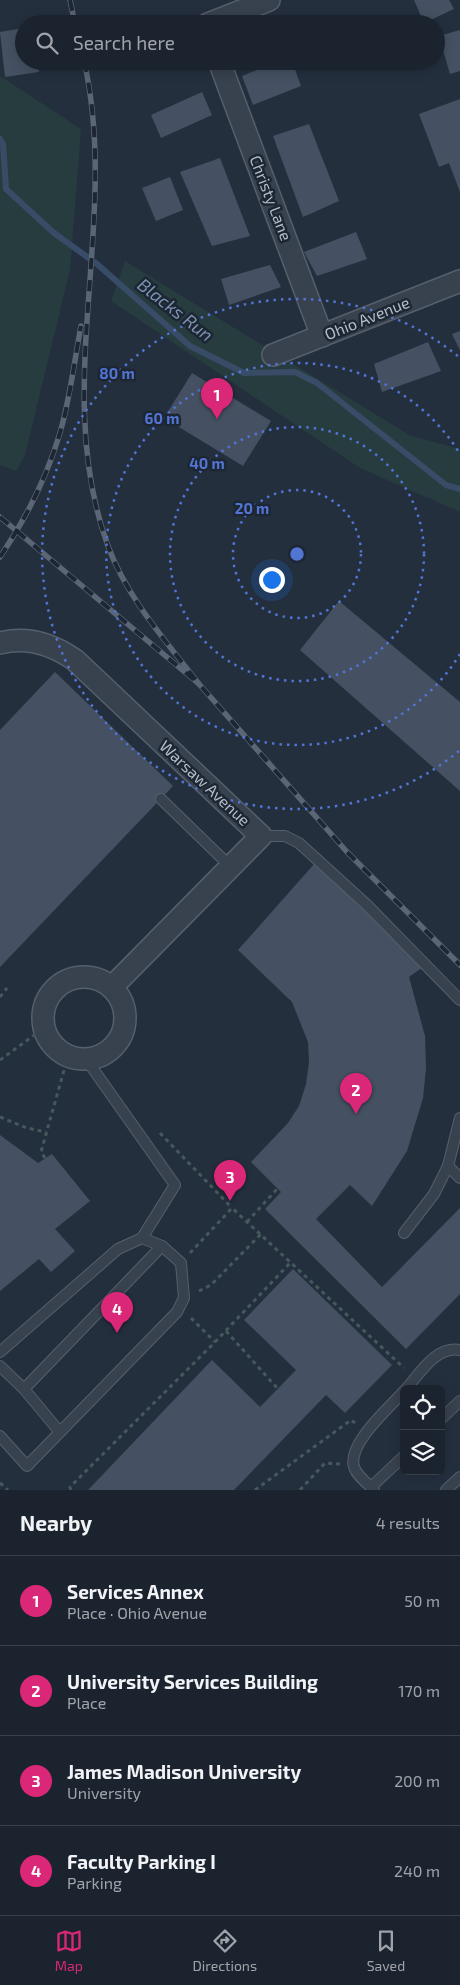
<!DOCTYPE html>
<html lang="en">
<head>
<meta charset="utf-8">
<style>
  :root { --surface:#1b232e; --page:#282f3a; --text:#f1f3f6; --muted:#a0a4aa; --line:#39404a; --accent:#db2777 }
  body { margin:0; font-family:"Exo 2",sans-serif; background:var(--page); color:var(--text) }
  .controls { position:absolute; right:15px; bottom:15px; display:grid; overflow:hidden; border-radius:8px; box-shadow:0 2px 12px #0003 }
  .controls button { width:45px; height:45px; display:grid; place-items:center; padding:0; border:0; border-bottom:1px solid var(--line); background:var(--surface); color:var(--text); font:25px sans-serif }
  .you { position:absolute; left:271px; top:579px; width:18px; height:18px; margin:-12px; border:4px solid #fff; border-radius:50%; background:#1a73e8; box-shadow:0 0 0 8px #1a73e833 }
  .badge { display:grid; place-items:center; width:32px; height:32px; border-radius:50%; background:var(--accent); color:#fff; font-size:16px; font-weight:700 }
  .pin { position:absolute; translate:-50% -41px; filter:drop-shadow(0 1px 2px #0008) }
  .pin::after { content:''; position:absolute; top:26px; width:18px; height:15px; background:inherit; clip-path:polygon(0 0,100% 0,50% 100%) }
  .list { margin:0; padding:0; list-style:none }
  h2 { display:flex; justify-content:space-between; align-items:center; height:65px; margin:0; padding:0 20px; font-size:21px }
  h2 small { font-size:16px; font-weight:400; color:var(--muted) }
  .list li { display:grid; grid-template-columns:32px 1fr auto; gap:15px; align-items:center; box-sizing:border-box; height:90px; padding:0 20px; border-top:1px solid var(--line) }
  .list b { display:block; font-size:19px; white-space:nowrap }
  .list p { margin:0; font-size:16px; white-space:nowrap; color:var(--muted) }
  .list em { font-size:16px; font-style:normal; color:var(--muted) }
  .icon { flex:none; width:28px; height:28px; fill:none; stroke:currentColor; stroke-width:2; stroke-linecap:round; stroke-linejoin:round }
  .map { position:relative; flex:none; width:460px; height:1490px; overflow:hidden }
  .search { position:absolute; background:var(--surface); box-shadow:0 2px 12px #0003; left:15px; right:15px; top:15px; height:55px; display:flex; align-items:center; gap:12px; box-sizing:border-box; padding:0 18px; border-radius:28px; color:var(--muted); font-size:19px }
  .sheet { height:425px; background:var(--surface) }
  nav { display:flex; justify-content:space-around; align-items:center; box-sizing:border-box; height:70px; border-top:1px solid var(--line); background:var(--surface); font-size:14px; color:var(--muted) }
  nav a { display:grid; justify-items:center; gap:2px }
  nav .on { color:var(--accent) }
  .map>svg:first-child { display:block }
  .green { fill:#263c3f }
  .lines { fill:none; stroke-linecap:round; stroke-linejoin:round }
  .stream { stroke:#394c67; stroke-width:6 }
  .building { fill:#455162 }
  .lane-casing { stroke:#565f6c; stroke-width:12 }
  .street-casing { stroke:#565f6c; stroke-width:24 }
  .path { stroke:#44595c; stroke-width:3; stroke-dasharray:4 4; stroke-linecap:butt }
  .lane { stroke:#38414e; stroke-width:10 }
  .street { stroke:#38414e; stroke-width:21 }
  .rail-casing { stroke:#5a6575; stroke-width:5.5 }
  .rail { stroke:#1d2633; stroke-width:4; stroke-dasharray:11; stroke-linecap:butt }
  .ring { fill:none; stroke:#5274d3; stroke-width:2.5; stroke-dasharray:2.5 5 }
  .labels { text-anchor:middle; stroke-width:5; stroke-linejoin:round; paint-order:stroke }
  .street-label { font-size:16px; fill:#b4bcc9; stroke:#1d2633 }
  .water-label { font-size:18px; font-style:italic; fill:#7c92b1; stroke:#1d2633 }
  .centre { fill:#5274d3; stroke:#1d2633; stroke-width:2.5 }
  .ring-label { font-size:15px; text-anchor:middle; font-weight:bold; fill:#5274d3; stroke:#1d2633; stroke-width:5; stroke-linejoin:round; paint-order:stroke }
</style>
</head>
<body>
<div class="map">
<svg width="460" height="1490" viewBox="0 0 460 1490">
  <rect width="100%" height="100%" fill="#242f3e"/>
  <g class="green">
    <polygon points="0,76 81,129 70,270 25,455 16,471 0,465"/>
    <polygon points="125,261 411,436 460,449 460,512 360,468 111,301"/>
  </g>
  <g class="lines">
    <polyline class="stream" points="0,139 3,144 6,189 54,233 97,264 190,346 244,373 295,372 317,383 446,485 460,489"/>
  </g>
  <g class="building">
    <polygon points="414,0 449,0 454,9 424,23"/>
    <polygon points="24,28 24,61 37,61 39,72 5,77 0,32"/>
    <polygon points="460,30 460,71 450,74 439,36"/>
    <polygon points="279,61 292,61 301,86 253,105 242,76"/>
    <polygon points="202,92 212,115 161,138 151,115"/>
    <polygon points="460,99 460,192 449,163 439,167 419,114"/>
    <polygon points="309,124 339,201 303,217 273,136"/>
    <polygon points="220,158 250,236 212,246 180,172"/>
    <polygon points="170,177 183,210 156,221 142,188"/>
    <polygon points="356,232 367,259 317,276 304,252"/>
    <polygon points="270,265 281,287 229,305 221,279"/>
    <polygon points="460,331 460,350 452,334"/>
    <polygon points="428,342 441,371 382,392 374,364"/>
    <polygon points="192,373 271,421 243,466 164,418"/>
    <polygon points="339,601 460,702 460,791 300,650"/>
    <polygon points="55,672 173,786 0,967 0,730"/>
    <polygon points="315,863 423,967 409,977 425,1036 426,1068 423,1098 407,1151 372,1206 350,1185 316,1219 382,1287 460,1208 460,1294 406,1349 265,1209 281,1192 251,1162 288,1123 299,1106 306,1084 309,1062 308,1042 292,1002 238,950"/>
    <polygon points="0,1135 38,1163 52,1154 90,1201 55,1229 75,1251 51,1272 39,1259 0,1291"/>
    <polygon points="293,1269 392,1365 345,1413 326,1395 234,1490 88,1490 212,1360 260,1407 296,1370 244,1320"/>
  </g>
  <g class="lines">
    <g class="lane-casing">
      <g id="lane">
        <polyline points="161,799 231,867"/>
        <polyline points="261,836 285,836 299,843 367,905 460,1000"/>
        <polyline points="86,1059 175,1185 142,1238"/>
        <polyline points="448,1166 460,1178"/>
        <polyline points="404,1233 434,1194 448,1166 460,1118"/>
        <polyline points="0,1352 118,1249 142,1238 162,1246 181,1263 184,1298 177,1312 27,1466 0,1436"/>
        <polyline points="0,1366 24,1389 59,1431"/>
        <polyline points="24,1389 162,1246"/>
        <path d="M406,1389c15,-17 30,-43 54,-39"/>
        <polyline points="441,1419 460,1401"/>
        <polyline points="371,1487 404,1456"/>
        <path d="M374,1490c-7,-7 -17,-14 -20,-23 -7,-23 35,-59 50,-76"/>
        <polyline points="446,1490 460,1477"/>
      </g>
    </g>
    <g class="street-casing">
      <g id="street">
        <polyline points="208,24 269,0"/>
        <polyline points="219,61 322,336"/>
        <polyline points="273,355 460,281"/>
        <path d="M0,643c27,-7 52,1 75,17l186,176 -149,151"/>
        <circle cx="84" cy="1018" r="41"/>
      </g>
    </g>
    <g class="path">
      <polyline points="0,997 7,988"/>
      <polyline points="0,1060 44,1028"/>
      <polyline points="0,1117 27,1128 46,1132"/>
      <polyline points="160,1133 232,1208"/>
      <polyline points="45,1158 41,1152 68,1056"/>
      <polyline points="247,1222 278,1188"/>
      <polyline points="190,1253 232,1208 404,1368"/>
      <polyline points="199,1291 211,1285 261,1234"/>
      <polyline points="191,1318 215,1342"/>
      <polyline points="226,1331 278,1389"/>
      <polyline points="0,1483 8,1490"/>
      <polyline points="71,1490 70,1487 215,1342 291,1262"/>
      <polyline points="255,1490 351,1420 355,1423"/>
      <polyline points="300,1490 325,1463 340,1464"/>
    </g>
    <use href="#lane" class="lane"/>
    <use href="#street" class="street"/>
    <g class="rail-casing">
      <g id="rail">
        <polyline points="70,0 75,24"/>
        <path d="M84,61c37,161 -34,327 24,485 19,52 58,95 91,138"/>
        <polyline points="0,517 199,684 347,852 460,965"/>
        <path d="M0,557c25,-37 46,-78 59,-121 11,-35 15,-74 22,-110"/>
      </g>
    </g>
    <use href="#rail" class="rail"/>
  </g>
  <g class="ring">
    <circle cx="297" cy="554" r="64"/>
    <circle cx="297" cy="554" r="127"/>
    <path d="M460 654A191 191 0 1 1 460 454"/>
    <path d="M459 751A255 255 0 1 1 459 357"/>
  </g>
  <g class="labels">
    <g class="street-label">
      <text transform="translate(271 198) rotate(69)" y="6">Christy Lane</text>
      <text transform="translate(367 318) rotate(-22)" y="6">Ohio Avenue</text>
      <text transform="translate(205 783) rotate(43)" y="6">Warsaw Avenue</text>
    </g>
    <g class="water-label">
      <text transform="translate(175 310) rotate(38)" y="6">Blacks Run</text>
    </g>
  </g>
  <circle cx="297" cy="554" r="8" class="centre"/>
  <g class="ring-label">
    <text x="117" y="379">80 m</text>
    <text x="162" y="424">60 m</text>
    <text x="207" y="469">40 m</text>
    <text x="252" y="514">20 m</text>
  </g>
</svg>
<div class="controls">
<button><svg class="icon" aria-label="locate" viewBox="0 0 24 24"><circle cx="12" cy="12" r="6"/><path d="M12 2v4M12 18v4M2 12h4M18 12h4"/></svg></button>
<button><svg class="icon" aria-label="layers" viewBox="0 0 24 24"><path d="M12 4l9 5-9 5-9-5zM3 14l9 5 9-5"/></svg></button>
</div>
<div class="you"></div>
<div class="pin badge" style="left:217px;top:419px">1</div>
<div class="pin badge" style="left:356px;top:1114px">2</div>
<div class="pin badge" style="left:230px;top:1201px">3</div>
<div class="pin badge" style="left:117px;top:1333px">4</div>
<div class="search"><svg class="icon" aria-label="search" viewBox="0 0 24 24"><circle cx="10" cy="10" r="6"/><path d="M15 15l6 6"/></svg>Search here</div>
</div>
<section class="sheet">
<h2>Nearby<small>4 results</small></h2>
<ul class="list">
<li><span class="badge">1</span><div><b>Services Annex</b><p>Place · Ohio Avenue</p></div><em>50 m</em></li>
<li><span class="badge">2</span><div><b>University Services Building</b><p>Place</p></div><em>170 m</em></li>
<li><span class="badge">3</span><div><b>James Madison University</b><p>University</p></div><em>200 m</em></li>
<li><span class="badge">4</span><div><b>Faculty Parking I</b><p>Parking</p></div><em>240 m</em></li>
</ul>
</section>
<nav>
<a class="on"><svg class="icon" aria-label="map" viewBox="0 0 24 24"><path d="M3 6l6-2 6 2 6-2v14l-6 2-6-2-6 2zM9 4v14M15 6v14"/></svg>Map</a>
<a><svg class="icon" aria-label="directions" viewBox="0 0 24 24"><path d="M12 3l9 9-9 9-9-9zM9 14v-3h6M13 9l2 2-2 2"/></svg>Directions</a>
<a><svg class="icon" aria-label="saved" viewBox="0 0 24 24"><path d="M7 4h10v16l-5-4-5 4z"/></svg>Saved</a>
</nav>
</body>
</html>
